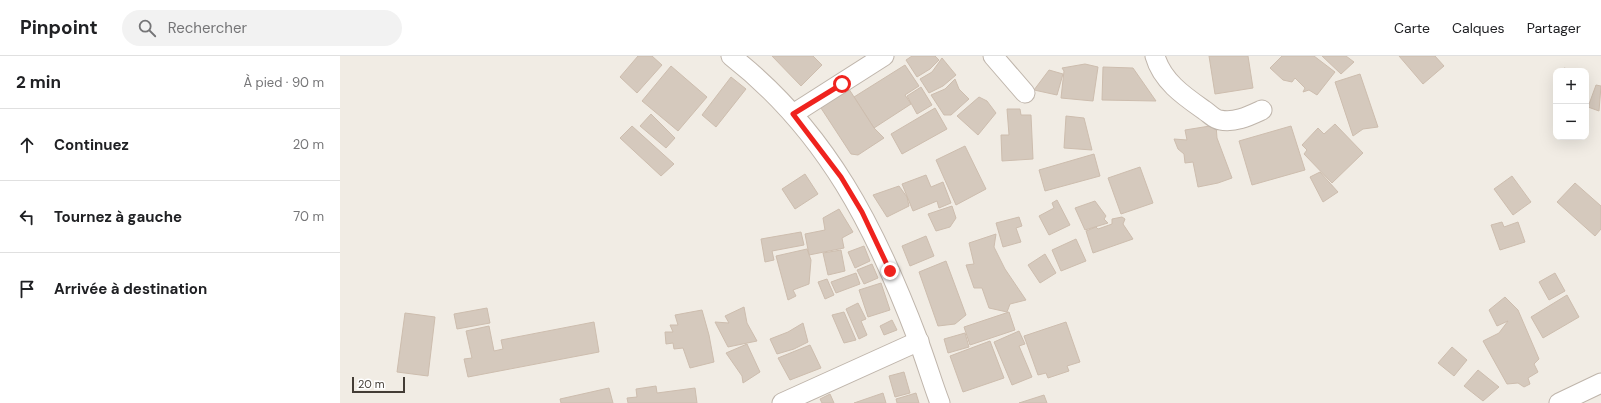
<!DOCTYPE html>
<html lang="fr">
<head>
<meta charset="utf-8">
<style>
  :root { --surface:#fff; --page:#f2f2f2; --text:#202124; --muted:#757577; --line:#e0e0e0 }
  body { margin:0; font-family:"DM Sans",sans-serif; background:var(--page); color:var(--text) }
  .controls { position:absolute; right:12px; top:12px; display:grid; overflow:hidden; border-radius:8px; box-shadow:0 4px 16px #0002 }
  .controls button { width:36px; height:36px; display:grid; place-items:center; padding:0; border:0; border-bottom:1px solid var(--line); background:var(--surface); color:var(--text); font:20px sans-serif }
  .scale { position:absolute; left:12px; bottom:10px; width:53px; box-sizing:border-box; padding-left:4px; border:2px solid #433c35; border-top:0; font-size:11px; line-height:14px; white-space:nowrap; color:#433c35; -webkit-text-stroke:3px #fff; paint-order:stroke }
  .stop { position:absolute; width:12px; height:12px; margin:-9px; border:3px solid #ef231e; border-radius:50%; background:#fff }
  .stop.end { background:#ef231e; border-color:#fff; box-shadow:0 1px 4px #0008 }
  .list { margin:0; padding:0; list-style:none }
  h2 { display:flex; justify-content:space-between; align-items:center; height:52px; margin:0; padding:0 16px; font-size:17px }
  h2 small { font-size:13px; font-weight:400; color:var(--muted) }
  .list li { display:grid; grid-template-columns:26px 1fr auto; gap:12px; align-items:center; box-sizing:border-box; height:72px; padding:0 16px; border-top:1px solid var(--line) }
  .list b { display:block; font-size:15px; white-space:nowrap }
  .list em { font-size:13px; font-style:normal; color:var(--muted) }
  .icon { flex:none; width:22px; height:22px; fill:none; stroke:currentColor; stroke-width:2; stroke-linecap:round; stroke-linejoin:round }
  .map { position:relative; flex:none; width:1261px; height:347px; overflow:hidden }
  header { display:flex; align-items:center; gap:24px; box-sizing:border-box; height:56px; padding:0 20px; background:var(--surface); border-bottom:1px solid var(--line) }
  header strong { font-size:19px }
  nav { display:flex; gap:22px; margin-inline-start:auto; font-size:14px }
  .search { width:280px; height:36px; background:var(--page); display:flex; align-items:center; gap:10px; box-sizing:border-box; padding:0 14px; border-radius:22px; color:var(--muted); font-size:15px }
  main { display:flex }
  aside { flex:1; background:var(--surface) }
  .map>svg:first-child { display:block }
  .building { fill:#d5c9bd; stroke:#cdbdae }
  .lines { fill:none; stroke-linecap:round; stroke-linejoin:round }
  .minor-casing { stroke:#bfb5ab; stroke-width:21 }
  .minor { stroke:#fff; stroke-width:19 }
  .route { stroke:#ef231e; stroke-width:5 }
</style>
</head>
<body>
<header>
<strong>Pinpoint</strong>
<div class="search"><svg class="icon" aria-label="search" viewBox="0 0 24 24"><circle cx="10" cy="10" r="6"/><path d="M15 15l6 6"/></svg>Rechercher</div>
<nav><a>Carte</a><a>Calques</a><a>Partager</a></nav>
</header>
<main>
<aside>
<h2>2 min<small>À pied · 90 m</small></h2>
<ul class="list">
<li><svg class="icon" aria-label="ahead" viewBox="0 0 24 24"><path d="M12 20V5M6 11l6-6 6 6"/></svg><div><b>Continuez</b></div><em>20 m</em></li>
<li><svg class="icon" aria-label="left" viewBox="0 0 24 24"><path d="M17 20v-9H6M10 6l-5 5 5 5"/></svg><div><b>Tournez à gauche</b></div><em>70 m</em></li>
<li><svg class="icon" aria-label="arrive" viewBox="0 0 24 24"><path d="M6 21V4h12l-3 4 3 4H6"/></svg><div><b>Arrivée à destination</b></div></li>
</ul>
</aside>
<div class="map">
<svg width="1261" height="347" viewBox="0 0 1261 347">
  <rect width="100%" height="100%" fill="#f1ece4"/>
  <g class="building">
    <polygon points="298,0 312,0 322,9 297,37 280,21"/>
    <polygon points="432,0 473,0 482,9 461,30"/>
    <polygon points="572,0 595,0 599,4 590,13 577,21 566,4"/>
    <polygon points="869,0 908,0 913,32 875,38"/>
    <polygon points="942,0 974,0 995,16 977,39 969,34 963,36 965,32 955,22 952,26 943,24 930,12"/>
    <polygon points="982,0 1006,0 1014,6 1001,18"/>
    <polygon points="1059,0 1095,0 1104,10 1083,28"/>
    <polygon points="602,2 616,19 603,30 589,37 580,23 592,16"/>
    <polygon points="745,8 758,11 753,45 721,42 724,15 722,12"/>
    <polygon points="565,9 579,30 565,39 571,48 534,72 514,41"/>
    <polygon points="331,10 367,41 338,75 302,45"/>
    <polygon points="763,11 793,12 816,45 762,44"/>
    <polygon points="1224,12 1235,15 1223,15"/>
    <polygon points="709,14 723,18 717,39 694,34"/>
    <polygon points="1020,18 1038,71 1023,73 1013,80 995,26"/>
    <polygon points="391,21 406,33 376,71 362,59"/>
    <polygon points="615,23 619,33 629,43 611,59 604,59 591,39 605,33"/>
    <polygon points="1256,29 1261,30 1259,55 1248,51"/>
    <polygon points="507,30 534,72 544,82 518,99 511,98 479,49"/>
    <polygon points="581,31 592,49 577,58 567,40"/>
    <polygon points="639,41 647,45 656,57 638,79 617,60"/>
    <polygon points="595,52 607,73 562,98 551,78"/>
    <polygon points="667,53 680,53 681,59 691,59 693,103 662,105 661,79 669,79"/>
    <polygon points="311,58 335,82 326,92 300,70"/>
    <polygon points="726,60 744,62 752,94 724,92"/>
    <polygon points="995,68 1023,97 992,127 964,98 967,94 962,89 978,72 984,78"/>
    <polygon points="876,69 877,82 892,122 878,127 858,131 853,106 845,107 844,98 838,93 834,83 847,84 845,74"/>
    <polygon points="292,70 334,108 321,120 280,82"/>
    <polygon points="951,70 965,114 912,129 899,85"/>
    <polygon points="625,90 646,133 616,149 596,104"/>
    <polygon points="754,98 760,120 705,135 699,114"/>
    <polygon points="800,111 813,147 781,158 768,122"/>
    <polygon points="980,116 998,136 983,146 970,121"/>
    <polygon points="465,118 478,138 455,153 442,133"/>
    <polygon points="586,119 591,131 603,126 611,147 599,152 597,145 573,155 562,128"/>
    <polygon points="1172,120 1191,146 1173,159 1154,133"/>
    <polygon points="1235,127 1261,150 1261,173 1255,180 1217,146"/>
    <polygon points="559,130 567,141 569,150 547,161 533,139"/>
    <polygon points="717,144 730,169 709,179 699,160 714,152 712,147"/>
    <polygon points="755,145 766,160 764,163 768,167 745,174 735,152"/>
    <polygon points="612,150 616,162 610,171 596,175 588,158"/>
    <polygon points="499,153 513,176 502,182 504,192 469,199 465,178 485,174 483,162"/>
    <polygon points="679,161 682,170 676,172 681,186 663,191 656,167"/>
    <polygon points="782,161 785,163 783,168 793,183 753,197 746,175 756,171 758,173 772,168 772,163"/>
    <polygon points="1162,166 1164,171 1178,166 1185,186 1160,194 1151,169"/>
    <polygon points="461,176 464,189 432,195 434,204 425,206 421,183"/>
    <polygon points="656,178 654,191 665,213 686,244 670,248 667,256 649,252 642,232 634,232 626,209 634,208 629,187"/>
    <polygon points="586,180 594,200 570,210 562,190"/>
    <polygon points="736,183 746,205 721,215 712,194"/>
    <polygon points="524,190 530,205 515,212 508,196"/>
    <polygon points="467,193 471,204 469,228 453,234 456,240 448,244 436,200"/>
    <polygon points="501,194 505,215 488,219 483,197"/>
    <polygon points="705,198 716,217 700,227 688,209"/>
    <polygon points="606,205 626,259 615,268 598,270 579,216"/>
    <polygon points="532,208 538,222 524,228 517,214"/>
    <polygon points="516,217 520,228 496,237 491,226"/>
    <polygon points="1215,217 1225,235 1209,244 1199,226"/>
    <polygon points="487,223 494,239 485,243 478,226"/>
    <polygon points="541,227 550,254 528,261 519,234"/>
    <polygon points="1227,239 1239,261 1203,282 1191,261"/>
    <polygon points="1165,241 1178,254 1199,303 1194,308 1198,316 1188,322 1190,328 1184,331 1178,327 1167,328 1143,285 1159,277 1168,265 1157,270 1149,254"/>
    <polygon points="518,247 526,263 521,265 527,279 519,283 506,253"/>
    <polygon points="404,251 407,267 417,285 388,291 375,266 389,267 385,260"/>
    <polygon points="147,252 150,267 117,273 114,258"/>
    <polygon points="362,254 369,279 374,306 350,312 343,292 334,293 333,287 326,288 325,276 333,276 330,269 338,269 335,259"/>
    <polygon points="504,256 516,284 504,287 492,259"/>
    <polygon points="669,256 675,274 630,289 624,271"/>
    <polygon points="65,257 95,261 88,320 57,316"/>
    <polygon points="552,264 557,274 544,279 540,270"/>
    <polygon points="254,266 259,296 128,321 124,303 132,302 126,275 149,270 154,295 163,293 161,284"/>
    <polygon points="726,266 740,306 727,310 729,315 708,322 706,317 698,319 684,280"/>
    <polygon points="463,267 468,286 454,293 437,298 430,283 448,276"/>
    <polygon points="679,275 685,288 679,290 692,321 672,329 654,286"/>
    <polygon points="625,277 629,291 608,297 604,283"/>
    <polygon points="650,285 664,322 623,336 610,300"/>
    <polygon points="407,288 420,316 403,327 402,320 386,297"/>
    <polygon points="470,289 481,312 450,324 438,302"/>
    <polygon points="1112,291 1127,304 1114,320 1098,307"/>
    <polygon points="1138,314 1159,331 1143,345 1124,330"/>
    <polygon points="564,316 570,337 555,341 549,320"/>
    <polygon points="316,330 317,337 355,332 357,347 288,347 287,342 297,341 296,333"/>
    <polygon points="269,332 273,347 221,347 220,343"/>
    <polygon points="543,337 546,347 514,347"/>
    <polygon points="576,337 579,347 557,347 556,343"/>
    <polygon points="490,338 494,347 482,347 480,343"/>
    <polygon points="704,339 707,347 679,347"/>
  </g>
  <g class="lines">
    <g class="minor-casing">
      <g id="minor">
        <path d="M391,0c96,75 145,173 187,284 8,21 14,42 22,63"/>
        <polyline points="653,0 685,37"/>
        <path d="M815,0c7,25 29,40 49,54 5,3 11,10 16,10 15,3 29,-4 42,-10"/>
        <polyline points="453,58 544,0"/>
        <polyline points="442,347 579,285"/>
        <polyline points="1219,347 1261,327"/>
      </g>
    </g>
    <use href="#minor" class="minor"/>
  </g>
  <g class="lines">
    <polyline class="route" points="502,28 453,58 501,121 522,156 550,215"/>
  </g>
</svg>
<div class="controls">
<button>+</button>
<button>−</button>
</div>
<div class="scale">20 m</div>
<div class="stop" style="left:502px;top:28px"></div>
<div class="stop end" style="left:550px;top:215px"></div>
</div>
</main>
</body>
</html>
